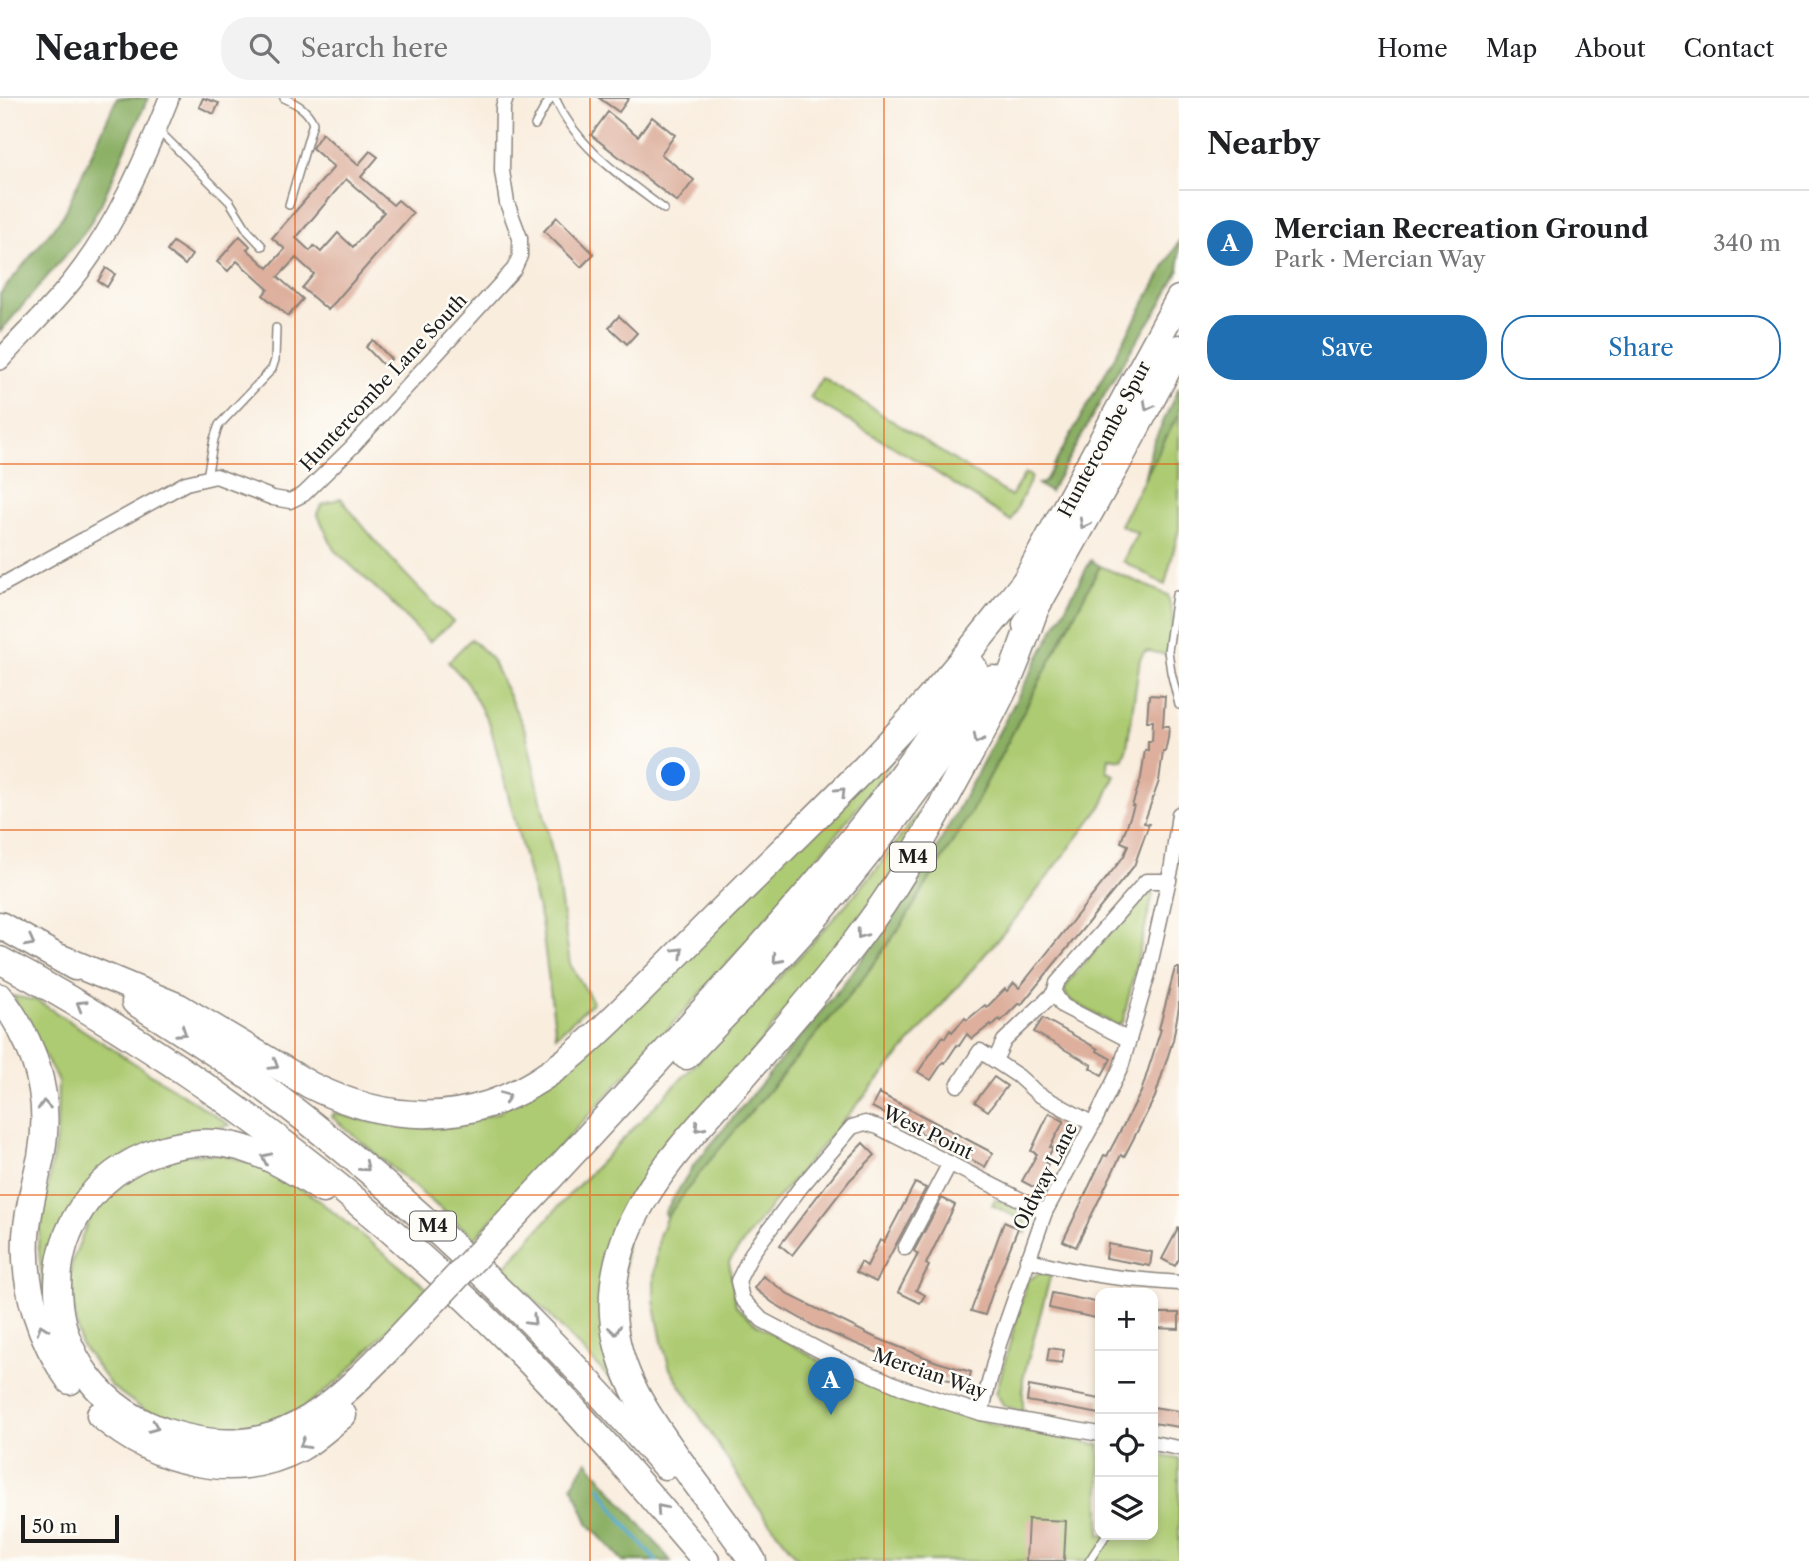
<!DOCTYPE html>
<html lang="en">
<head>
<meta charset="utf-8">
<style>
  :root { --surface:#fff; --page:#f2f2f2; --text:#202124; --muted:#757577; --line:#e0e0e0; --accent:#1f6fb2 }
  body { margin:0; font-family:"Libre Caslon Text",serif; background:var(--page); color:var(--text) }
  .controls { position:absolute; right:21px; bottom:21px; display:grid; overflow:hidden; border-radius:14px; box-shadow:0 4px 10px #0003 }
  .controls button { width:63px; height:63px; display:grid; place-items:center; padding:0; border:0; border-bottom:2px solid var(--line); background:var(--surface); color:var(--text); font:35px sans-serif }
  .scale { position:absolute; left:21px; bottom:18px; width:98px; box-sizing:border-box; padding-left:7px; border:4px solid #1c1c1c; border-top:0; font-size:19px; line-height:24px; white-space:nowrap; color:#1c1c1c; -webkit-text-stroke:5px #fdfcf7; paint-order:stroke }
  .you { position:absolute; left:674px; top:677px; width:24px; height:24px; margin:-18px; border:5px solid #fff; border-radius:50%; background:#1a73e8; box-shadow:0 0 0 10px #1a73e833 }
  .badge { display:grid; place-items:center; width:46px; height:46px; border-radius:50%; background:var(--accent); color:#fff; font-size:23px; font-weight:700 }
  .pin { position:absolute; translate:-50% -58px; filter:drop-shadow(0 2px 4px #0008) }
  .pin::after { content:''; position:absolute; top:37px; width:24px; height:21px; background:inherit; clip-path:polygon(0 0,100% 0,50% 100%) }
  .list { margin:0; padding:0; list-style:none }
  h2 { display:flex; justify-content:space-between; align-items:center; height:91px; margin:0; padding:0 28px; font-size:30px }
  h2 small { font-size:23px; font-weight:400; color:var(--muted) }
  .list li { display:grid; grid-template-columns:46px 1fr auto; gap:21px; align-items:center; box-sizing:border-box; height:105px; padding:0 28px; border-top:2px solid var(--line) }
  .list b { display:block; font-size:26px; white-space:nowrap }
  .list p { margin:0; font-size:23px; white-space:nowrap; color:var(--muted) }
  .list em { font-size:23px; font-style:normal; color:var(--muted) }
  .actions { display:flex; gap:14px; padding:21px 28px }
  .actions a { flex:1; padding:16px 0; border:2px solid var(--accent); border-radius:28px; text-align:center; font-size:24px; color:var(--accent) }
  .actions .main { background:var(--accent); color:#fff }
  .icon { flex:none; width:38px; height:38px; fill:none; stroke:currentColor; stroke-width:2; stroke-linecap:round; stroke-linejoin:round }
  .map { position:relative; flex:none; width:1179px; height:1463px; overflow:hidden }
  header { display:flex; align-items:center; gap:42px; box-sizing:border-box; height:98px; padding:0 35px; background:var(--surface); border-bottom:2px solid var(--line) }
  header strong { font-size:33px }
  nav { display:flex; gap:38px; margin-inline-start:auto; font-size:24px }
  .search { width:490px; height:63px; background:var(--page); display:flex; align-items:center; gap:18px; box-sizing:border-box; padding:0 24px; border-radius:28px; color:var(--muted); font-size:26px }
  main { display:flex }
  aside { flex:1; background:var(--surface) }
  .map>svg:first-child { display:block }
  .green { fill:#adcb72; stroke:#647447; stroke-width:2 }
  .forest { fill:#8aaf64; stroke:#536640; stroke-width:2 }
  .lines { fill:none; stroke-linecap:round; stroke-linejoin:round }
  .stream { stroke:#50a9cd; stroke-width:3.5 }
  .building { fill:#ddaf9c; fill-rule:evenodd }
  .lane-casing { stroke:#8a847d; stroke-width:10 }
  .street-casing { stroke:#8a847d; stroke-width:17 }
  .secondary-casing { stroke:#8a847d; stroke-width:22 }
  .highway-casing { stroke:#8a847d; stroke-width:29 }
  .lane { stroke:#fff; stroke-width:7 }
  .street { stroke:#fff; stroke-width:14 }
  .secondary { stroke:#fff; stroke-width:19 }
  .highway { stroke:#fff; stroke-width:26 }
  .highway-bridge-casing { stroke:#8a847d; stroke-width:29; stroke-linecap:butt }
  .highway-bridge { stroke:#fff; stroke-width:26 }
  .oneway { stroke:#999 }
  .grid { fill:none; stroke:#e8590c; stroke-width:2; stroke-opacity:0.55 }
  .labels { text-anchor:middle; stroke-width:5; stroke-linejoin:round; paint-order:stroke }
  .shield { fill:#fdfcf7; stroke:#605f5e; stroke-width:2 }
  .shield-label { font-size:18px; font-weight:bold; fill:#1c1c1c }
  .street-label { font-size:19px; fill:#1c1c1c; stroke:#fdfcf7 }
</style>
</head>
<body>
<header>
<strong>Nearbee</strong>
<div class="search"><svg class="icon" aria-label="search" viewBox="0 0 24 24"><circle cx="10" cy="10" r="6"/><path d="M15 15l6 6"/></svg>Search here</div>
<nav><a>Home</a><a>Map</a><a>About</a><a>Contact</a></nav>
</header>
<main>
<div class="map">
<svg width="1179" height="1463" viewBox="0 0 1179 1463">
  <rect width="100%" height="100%" fill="#fdfcf7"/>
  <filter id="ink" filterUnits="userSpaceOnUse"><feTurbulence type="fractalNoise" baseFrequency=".0143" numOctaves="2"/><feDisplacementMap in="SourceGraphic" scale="14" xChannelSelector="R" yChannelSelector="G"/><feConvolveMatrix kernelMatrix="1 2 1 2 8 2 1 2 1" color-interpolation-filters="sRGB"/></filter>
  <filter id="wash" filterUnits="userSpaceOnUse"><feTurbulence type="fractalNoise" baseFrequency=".00686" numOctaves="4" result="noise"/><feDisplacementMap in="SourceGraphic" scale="28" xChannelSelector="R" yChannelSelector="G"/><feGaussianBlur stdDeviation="1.57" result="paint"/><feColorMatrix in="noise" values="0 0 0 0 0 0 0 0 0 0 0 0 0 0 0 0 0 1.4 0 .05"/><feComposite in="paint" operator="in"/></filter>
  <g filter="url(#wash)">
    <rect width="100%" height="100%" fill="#f9edde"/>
    <g class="green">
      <polygon points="823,279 1011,398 1025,375 1032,379 1011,423 926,368 810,300"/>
      <polygon points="1179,315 1179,431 1165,487 1123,463 1137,435 1120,427"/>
      <path d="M341,400c34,45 72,86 112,124l-24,20 -39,-41 -56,-51 -17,-37 5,-8z"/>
      <polygon points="1100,468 1168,497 1173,520 1167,557 1149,553 1144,554 1140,561 1127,649 1122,662 1109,660 1107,674 1115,677 1103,706 1016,820 769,1110 729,1164 736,1208 756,1226 826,1266 903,1297 1001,1329 1100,1347 1100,1437 1153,1437 1153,1356 1179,1361 1179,1463 800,1463 756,1407 670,1271 662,1244 654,1203 654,1179 659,1138 666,1120 704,1068 859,886 901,828 971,714"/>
      <polygon points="471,541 491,560 526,634 556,771 570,866 593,904 556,938 541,823 490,627 466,583 448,564"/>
      <path d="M923,621c-24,33 -48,66 -73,98 -116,148 -249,283 -375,421l-143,-121 2,-4c41,11 82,19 124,11 14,-3 28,-8 42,-12z"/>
      <polygon points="948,675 886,786 627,1112 620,1287 615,1286 504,1170 567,1099 805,853 875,773"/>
      <polygon points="1144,794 1153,796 1123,923 1117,928 1068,901 1064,892 1070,882"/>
      <polygon points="13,898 38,903 230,1027 186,1037 126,1057 51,1174 43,1192 38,1144 57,1035 58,983"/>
      <polygon points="221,1056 262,1069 312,1097 427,1190 340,1282 300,1312 269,1325 240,1331 208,1330 174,1323 144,1312 111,1288 80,1245 69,1182 72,1164 90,1118 131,1077 181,1057"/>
      <polygon points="995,1101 1025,1116 1026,1136 1016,1119 992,1107"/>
      <polygon points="1039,1175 1051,1176 1023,1281 1023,1314 1004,1308 996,1295 1027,1183"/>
    </g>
    <g class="forest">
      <polygon points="117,0 148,0 101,106 85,134 0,234 0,196 63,118"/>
      <polygon points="1179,143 1179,172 1161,206 1120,269 1050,394 1038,386 1044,385"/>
      <polygon points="1179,289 1179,315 1144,381 1152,348"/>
      <polygon points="1091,462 1100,468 971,714 901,828 859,886 705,1068 666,1120 665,1114 693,1068 841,889 890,824 930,763"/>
      <polygon points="587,1363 671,1463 623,1463 589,1427 572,1387"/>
    </g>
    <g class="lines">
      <polyline class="stream" points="600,1389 620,1420 656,1463"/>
    </g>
    <g id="blocks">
      <g class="building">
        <polygon points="203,0 219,5 214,16 199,9"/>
        <polygon points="599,0 629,0 619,14"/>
        <polygon points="608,14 638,38 652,19 675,37 661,56 694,82 677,104 591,37"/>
        <path d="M322,35l36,32 12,-14 8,6 -17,20 32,28 5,-5 15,13 -85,97 -26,-22 12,-14 -18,-16 -18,19 25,22 -15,17 -25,-21 5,-6 -31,-28 -9,10 -11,-9 23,-26 10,10 -3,3 21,19 17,-19 -13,-11 62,-71 -22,-19zM346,81l38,33 -31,35 -15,-14 -17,19 -7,-6 -4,5 -14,-13z"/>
        <polygon points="557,119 594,156 581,169 544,133"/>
        <polygon points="173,144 192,157 185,167 167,153"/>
        <polygon points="106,170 115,176 107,189 98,183"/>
        <polygon points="619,218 637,235 627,246 609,229"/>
        <polygon points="373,242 391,261 384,268 366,249"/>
        <polygon points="1149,597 1165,598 1163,628 1169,628 1168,640 1165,654 1163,654 1159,683 1144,725 1149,726 1134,768 1021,907 1019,905 1001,923 999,921 992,928 991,926 972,941 967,936 959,948 957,947 945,965 943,964 931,982 918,974 943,938 945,940 950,932 952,934 965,920 967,922 985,907 987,909 1005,891 1007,893 1014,885 1019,890 1124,758 1128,747 1121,744 1134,708 1132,708 1141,680 1145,652 1148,652 1148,643 1152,643 1153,623 1147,623"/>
        <polygon points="1175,870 1179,870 1179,909 1173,942 1155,999 1124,1059 1121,1057 1076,1149 1063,1143 1104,1057 1107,1058 1141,994 1161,931 1159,931"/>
        <polygon points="1043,920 1098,951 1097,953 1111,961 1102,977 1090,970 1092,967 1034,934"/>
        <polygon points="994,979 1007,988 988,1013 975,1004"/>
        <polygon points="879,995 993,1055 985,1069 872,1009"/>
        <polygon points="1049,1015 1064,1023 1050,1049 1053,1050 1045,1064 1048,1066 1035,1090 1022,1083 1037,1056 1031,1053"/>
        <polygon points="863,1045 875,1057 850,1082 792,1157 780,1147 839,1070"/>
        <polygon points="915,1085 926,1090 876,1184 856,1174 861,1164 867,1168 880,1142 884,1144"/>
        <polygon points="942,1100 955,1107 926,1166 929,1168 916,1192 925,1197 920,1205 898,1194 918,1156 914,1153"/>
        <polygon points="1004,1124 1018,1130 995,1187 985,1217 971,1213"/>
        <polygon points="1179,1129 1179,1161 1175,1168 1162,1161"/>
        <polygon points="1108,1146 1152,1154 1150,1168 1106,1160"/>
        <polygon points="763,1178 791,1198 874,1239 937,1264 971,1274 968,1287 931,1277 816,1229 773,1205 754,1190"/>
        <polygon points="1052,1195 1100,1205 1100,1221 1049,1210"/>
        <polygon points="1153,1215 1179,1215 1179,1231 1153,1230"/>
        <polygon points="1049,1250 1064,1252 1062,1265 1047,1263"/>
        <polygon points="1029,1288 1100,1301 1100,1316 1027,1303"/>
        <polygon points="1153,1309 1179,1313 1179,1329 1153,1325"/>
        <polygon points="1028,1421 1066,1423 1064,1463 1026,1463"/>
      </g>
    </g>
  </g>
  <g filter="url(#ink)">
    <use href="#blocks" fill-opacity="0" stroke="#8a847d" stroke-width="2"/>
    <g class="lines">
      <g class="lane-casing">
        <g id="lane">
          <path d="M284,0c13,6 23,11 29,25l-24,82"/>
          <path d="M555,0c22,50 67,79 109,111"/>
          <polyline points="535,27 546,7 552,0"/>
          <polyline points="157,31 230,104 248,133 262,148"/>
          <polyline points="207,379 214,341 219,327 272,271 275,262 276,230"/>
          <polyline points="1179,498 1176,497 1168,553 1171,574 1179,607"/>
          <polyline points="1089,1463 1106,1437"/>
        </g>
      </g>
      <g class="street-casing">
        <g id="street">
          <polyline points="0,488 186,385 216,378 273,400 290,403 304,396 351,350 514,171 520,158 520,140 507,105 502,73 503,9 506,0"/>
          <polyline points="1129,942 1063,908 1054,895 1057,885 1146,783 1169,783"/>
          <polyline points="998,956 1004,943 1054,895"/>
          <polyline points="958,987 980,953 1018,978 1038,996 1093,1026"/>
          <polyline points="1045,1114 878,1029 865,1025 852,1029 800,1090 752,1155 738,1183 742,1201 762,1222 834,1260 906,1291 981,1315 1100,1336"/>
          <polyline points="905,1150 950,1065"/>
          <path d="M1027,1161c54,16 97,20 152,24"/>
          <polyline points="981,1315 999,1246 1045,1114 1093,1026 1121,969 1148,876 1172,767 1179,716"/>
          <polyline points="1153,1345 1179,1350"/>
        </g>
      </g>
      <g class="secondary-casing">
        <path id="secondary" d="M0,262c24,-27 51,-52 73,-80 43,-54 71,-119 96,-182"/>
      </g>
      <g class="highway-casing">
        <g id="highway">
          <polyline points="1019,495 1179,201"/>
          <polyline points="1026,527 1117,366 1179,250"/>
          <polyline points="0,827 75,869"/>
          <path d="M61,860l118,49 131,78c56,28 118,39 179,19 58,-19 102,-63 144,-105 25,-25 50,-50 75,-75 73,-74 150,-145 219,-223 35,-39 68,-82 101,-123"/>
          <path d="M0,862c194,105 364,233 519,391 66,67 126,139 187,210"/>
          <path d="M0,899c36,47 52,101 41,160 -6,26 -13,52 -15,79 -3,51 14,104 44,145"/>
          <path d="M135,904c42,27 85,53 124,82 151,111 283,242 406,382"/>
          <path d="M686,958c54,-57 109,-113 159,-174 53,-65 102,-133 148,-203"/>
          <path d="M323,1092c-26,-17 -54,-35 -84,-43 -25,-7 -54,-5 -79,3 -142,48 -133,239 10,283 106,33 160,-24 228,-94"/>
          <path d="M517,1115c61,-65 121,-130 180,-196 101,-109 199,-222 277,-349"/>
          <path d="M100,1317c55,47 133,69 200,33 16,-9 29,-22 43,-33"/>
          <path d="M753,1463c-21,-29 -42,-58 -63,-86 -36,-50 -73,-97 -77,-160 -6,-102 75,-174 135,-244 47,-54 94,-108 135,-167 23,-34 43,-70 63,-106 20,-38 43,-76 61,-115 11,-23 19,-49 28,-73"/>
        </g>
      </g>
      <use href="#lane" class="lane"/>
      <use href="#street" class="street"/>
      <use href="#secondary" class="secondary"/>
      <use href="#highway" class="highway"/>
      <g class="highway-bridge-casing">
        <polyline id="highway-bridge" points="398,1241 517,1115"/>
      </g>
      <use href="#highway-bridge" class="highway-bridge"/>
    </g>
    <defs><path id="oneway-chevron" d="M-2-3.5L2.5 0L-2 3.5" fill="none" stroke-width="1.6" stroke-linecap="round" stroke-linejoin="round" transform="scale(1.75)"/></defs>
    <g class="oneway">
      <use href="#oneway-chevron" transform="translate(1148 308) rotate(118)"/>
      <use href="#oneway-chevron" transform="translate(1084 426) rotate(119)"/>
      <use href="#oneway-chevron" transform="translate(978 641) rotate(118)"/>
      <use href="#oneway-chevron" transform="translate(841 694) rotate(-45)"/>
      <use href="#oneway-chevron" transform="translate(861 836) rotate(126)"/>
      <use href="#oneway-chevron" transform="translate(30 844) rotate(28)"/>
      <use href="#oneway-chevron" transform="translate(679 854) rotate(-45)"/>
      <use href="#oneway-chevron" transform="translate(777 861) rotate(132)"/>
      <use href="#oneway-chevron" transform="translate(81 907) rotate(-149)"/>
      <use href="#oneway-chevron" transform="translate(182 934) rotate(33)"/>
      <use href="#oneway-chevron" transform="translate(274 967) rotate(31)"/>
      <use href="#oneway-chevron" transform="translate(506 999) rotate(-23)"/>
      <use href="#oneway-chevron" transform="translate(44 1007) rotate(-95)"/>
      <use href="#oneway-chevron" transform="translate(699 1029) rotate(132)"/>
      <use href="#oneway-chevron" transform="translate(266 1060) rotate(-155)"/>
      <use href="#oneway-chevron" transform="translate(365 1069) rotate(40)"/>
      <use href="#oneway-chevron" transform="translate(532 1223) rotate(45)"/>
      <use href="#oneway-chevron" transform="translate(42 1231) rotate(-110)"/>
      <use href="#oneway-chevron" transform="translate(615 1232) rotate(82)"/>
      <use href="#oneway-chevron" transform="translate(154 1329) rotate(22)"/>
      <use href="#oneway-chevron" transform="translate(304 1346) rotate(150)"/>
      <use href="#oneway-chevron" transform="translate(661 1411) rotate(-131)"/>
    </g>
  </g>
  <path class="grid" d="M295,0v1463M590,0v1463M884,0v1463M0,366h1179M0,732h1179M0,1097h1179"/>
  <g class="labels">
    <g class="shield">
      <rect x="890" y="744.5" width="46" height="29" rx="5"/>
      <rect x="410" y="1113.5" width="46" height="29" rx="5"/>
    </g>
    <g class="shield-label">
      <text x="913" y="765">M4</text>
      <text x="433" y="1134">M4</text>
    </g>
    <g class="street-label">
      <text transform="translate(383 284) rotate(-47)" y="7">Huntercombe Lane South</text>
      <text transform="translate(1104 341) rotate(-62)" y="7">Huntercombe Spur</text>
      <text transform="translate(928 1034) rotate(26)" y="7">West Point</text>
      <text transform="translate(1045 1078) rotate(-63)" y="7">Oldway Lane</text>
      <text transform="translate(930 1275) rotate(19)" y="7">Mercian Way</text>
    </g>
  </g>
</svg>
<div class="controls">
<button>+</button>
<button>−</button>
<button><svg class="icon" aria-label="locate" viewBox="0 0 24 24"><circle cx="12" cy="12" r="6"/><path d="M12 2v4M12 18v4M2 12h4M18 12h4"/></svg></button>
<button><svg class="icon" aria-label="layers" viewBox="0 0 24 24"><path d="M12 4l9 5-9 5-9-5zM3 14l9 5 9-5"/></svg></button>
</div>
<div class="scale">50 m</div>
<div class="you"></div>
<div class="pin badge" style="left:831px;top:1317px">A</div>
</div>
<aside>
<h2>Nearby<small></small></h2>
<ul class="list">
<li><span class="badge">A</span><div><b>Mercian Recreation Ground</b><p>Park · Mercian Way</p></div><em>340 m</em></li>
</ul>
<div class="actions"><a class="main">Save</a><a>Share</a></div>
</aside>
</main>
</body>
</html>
